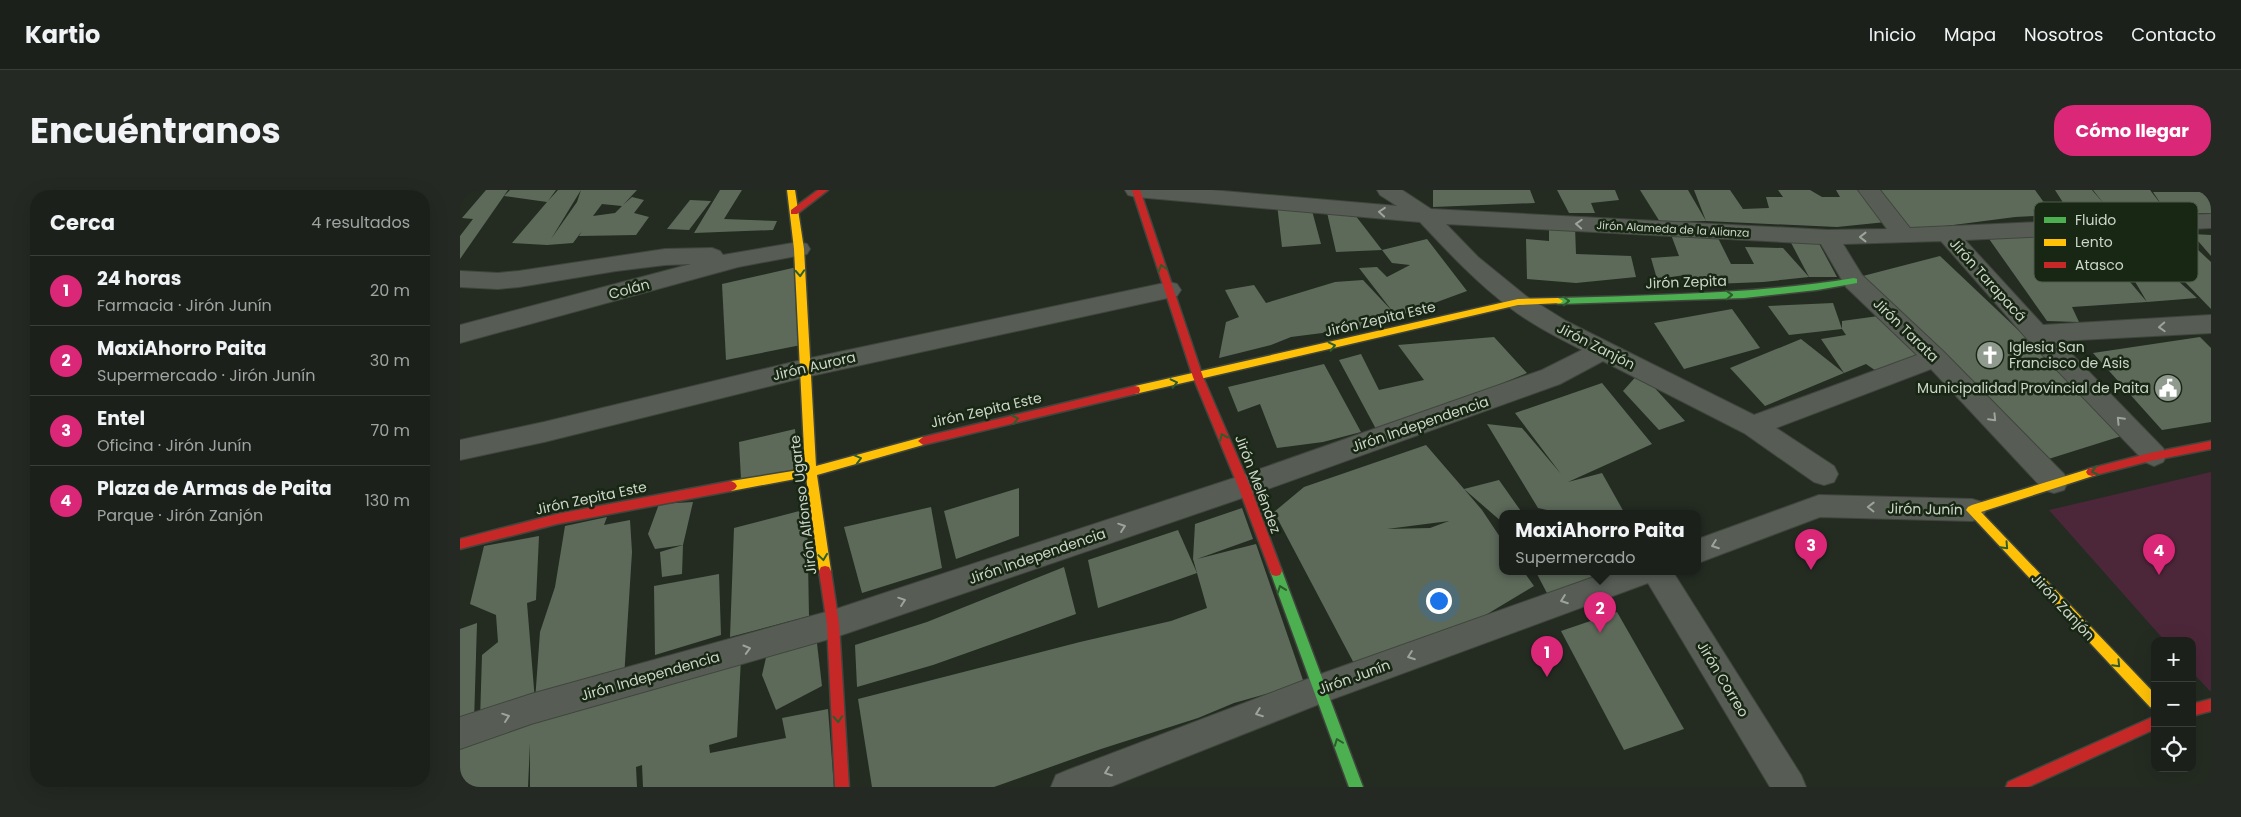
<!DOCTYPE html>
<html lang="es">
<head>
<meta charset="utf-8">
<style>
  :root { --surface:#1b211a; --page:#242923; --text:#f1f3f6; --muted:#a0a3a2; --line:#393e39; --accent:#db2777 }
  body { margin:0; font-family:Poppins,sans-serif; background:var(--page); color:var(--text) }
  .controls { position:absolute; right:15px; bottom:15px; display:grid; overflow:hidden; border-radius:10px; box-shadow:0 5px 20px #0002 }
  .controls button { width:45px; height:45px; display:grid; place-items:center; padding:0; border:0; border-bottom:1px solid var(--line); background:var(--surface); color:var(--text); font:25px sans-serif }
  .you { position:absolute; left:978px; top:410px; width:18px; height:18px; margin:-12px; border:4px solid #fff; border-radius:50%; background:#1a73e8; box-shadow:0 0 0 8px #1a73e833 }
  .badge { display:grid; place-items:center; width:32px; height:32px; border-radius:50%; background:var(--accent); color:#fff; font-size:16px; font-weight:700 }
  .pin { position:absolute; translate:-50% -41px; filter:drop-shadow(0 1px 2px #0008) }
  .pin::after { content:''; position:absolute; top:26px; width:18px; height:15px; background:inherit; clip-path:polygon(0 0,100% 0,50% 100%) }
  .popup { position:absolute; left:1039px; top:320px; width:202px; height:65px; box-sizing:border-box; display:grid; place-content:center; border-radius:10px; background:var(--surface); filter:drop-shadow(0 1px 4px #0005); font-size:16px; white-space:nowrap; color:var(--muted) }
  .popup b { font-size:19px; color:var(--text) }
  .popup::after { content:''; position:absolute; left:50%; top:100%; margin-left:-10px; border:10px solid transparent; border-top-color:var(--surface) }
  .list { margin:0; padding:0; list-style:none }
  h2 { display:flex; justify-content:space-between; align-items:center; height:65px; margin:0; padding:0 20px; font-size:21px }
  h2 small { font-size:16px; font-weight:400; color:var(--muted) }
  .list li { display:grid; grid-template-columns:32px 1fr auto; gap:15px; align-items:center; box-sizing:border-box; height:70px; padding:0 20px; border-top:1px solid var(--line) }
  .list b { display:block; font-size:19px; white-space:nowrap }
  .list p { margin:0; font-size:16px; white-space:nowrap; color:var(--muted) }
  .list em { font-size:16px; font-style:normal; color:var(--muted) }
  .icon { flex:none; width:28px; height:28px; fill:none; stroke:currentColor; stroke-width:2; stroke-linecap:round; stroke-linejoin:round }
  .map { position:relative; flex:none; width:1751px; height:597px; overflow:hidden; border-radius:20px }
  header { display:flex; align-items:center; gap:30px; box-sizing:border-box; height:70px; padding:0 25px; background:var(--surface); border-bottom:1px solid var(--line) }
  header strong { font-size:24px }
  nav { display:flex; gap:28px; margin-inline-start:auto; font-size:18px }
  .intro { display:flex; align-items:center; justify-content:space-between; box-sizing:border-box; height:120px; padding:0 30px }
  h1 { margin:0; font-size:35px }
  .button { padding:12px 22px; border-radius:20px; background:var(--accent); color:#fff; font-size:18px; font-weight:700 }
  main { display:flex; gap:30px; padding:0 30px }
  aside { flex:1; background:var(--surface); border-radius:20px; box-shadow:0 5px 20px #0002 }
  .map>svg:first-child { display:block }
  .green { fill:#4c2739 }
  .building { fill:#5d6a5a; fill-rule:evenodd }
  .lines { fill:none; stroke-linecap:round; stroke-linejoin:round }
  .street-casing { stroke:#40463d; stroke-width:2 }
  .fast-casing { stroke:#40463d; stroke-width:3 }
  .slow-casing { stroke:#40463d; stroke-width:3 }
  .jam-casing { stroke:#40463d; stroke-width:3 }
  .street { fill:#575c55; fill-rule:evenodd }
  .fast { fill:#4caf50; fill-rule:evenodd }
  .slow { fill:#ffc107; fill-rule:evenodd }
  .jam { fill:#c62828; fill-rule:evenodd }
  .oneway { stroke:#9da59b }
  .oneway2 { stroke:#2d5d2c }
  .labels { text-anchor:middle; stroke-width:5; stroke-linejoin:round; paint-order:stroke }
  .far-street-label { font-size:11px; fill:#ccd5c9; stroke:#182614 }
  .street-label { font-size:14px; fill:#ccd5c9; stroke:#182614 }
  .poi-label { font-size:14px; fill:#ccd5c9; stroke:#182614; text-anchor:start }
  .key { fill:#182614; stroke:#4e5b4a; stroke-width:1 }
  .key-label { font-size:14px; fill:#ccd5c9 }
</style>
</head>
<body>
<header>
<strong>Kartio</strong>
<nav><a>Inicio</a><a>Mapa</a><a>Nosotros</a><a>Contacto</a></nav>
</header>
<div class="intro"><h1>Encuéntranos</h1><a class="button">Cómo llegar</a></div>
<main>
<aside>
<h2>Cerca<small>4 resultados</small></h2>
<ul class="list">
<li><span class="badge">1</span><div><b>24 horas</b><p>Farmacia · Jirón Junín</p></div><em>20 m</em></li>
<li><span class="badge">2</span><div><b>MaxiAhorro Paita</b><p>Supermercado · Jirón Junín</p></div><em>30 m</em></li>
<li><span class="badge">3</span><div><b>Entel</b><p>Oficina · Jirón Junín</p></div><em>70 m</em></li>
<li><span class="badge">4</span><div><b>Plaza de Armas de Paita</b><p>Parque · Jirón Zanjón</p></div><em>130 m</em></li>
</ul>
</aside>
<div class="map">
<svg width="1751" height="597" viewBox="0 0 1751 597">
  <rect width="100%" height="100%" fill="#242c22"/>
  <polygon class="green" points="1751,282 1751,501 1750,501 1732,482 1732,451 1705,451 1589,320"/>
  <g class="building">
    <polygon points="26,0 48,0 0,69 0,46 13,29 2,28"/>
    <path d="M50,0h46l-8,11 10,-11h23l-30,49 26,-37 4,-12h56l-14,15 9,-8 12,3 -10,13 15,4 -13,18 -57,1 3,-5 -9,12 -26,2 -35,-2 35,-41 -43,-6zM142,14l20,2 -7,7 -22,3z"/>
    <polygon points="260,0 282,0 264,29 317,31 313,40 234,43"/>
    <polygon points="973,0 1070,0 1075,13 973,17"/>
    <polygon points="1097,0 1155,0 1159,10 1131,13 1135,23 1109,23"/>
    <polygon points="1180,0 1228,0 1246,31 1234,0 1270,0 1283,19 1309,18 1306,7 1323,7 1318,0 1350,0 1362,7 1380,7 1376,0 1401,0 1426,32 1377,37 1246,31 1200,32"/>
    <polygon points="1420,0 1575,0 1593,25 1555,27 1447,41"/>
    <polygon points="1595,0 1632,0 1645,15 1633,0 1690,0 1703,17 1693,2 1751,2 1751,23 1690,25 1686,21 1611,25"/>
    <polygon points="230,10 251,11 229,40 207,39"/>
    <polygon points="817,14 851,17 861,54 822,57"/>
    <polygon points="866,18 892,21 922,60 876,62"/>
    <polygon points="1089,36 1115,37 1116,64 1171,66 1176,87 1116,93 1067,89 1066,49 1089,51"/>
    <polygon points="1673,38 1721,44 1751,72 1751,119"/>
    <polygon points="1645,40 1658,55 1674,51 1737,108 1687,112 1660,66 1648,66 1687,112 1612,117 1619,132 1587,131 1527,46"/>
    <polygon points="1210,42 1256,44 1271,74 1294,74 1285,57 1323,58 1349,87 1303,92 1228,95 1225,85 1197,89 1191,68 1219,66"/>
    <polygon points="1732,44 1751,45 1751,66"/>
    <polygon points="1328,47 1356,48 1377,87 1349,87"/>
    <polygon points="967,49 1007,101 909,137 831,147 811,155 759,168 766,132 779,127 765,100 794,95 806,113 875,92 903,90 933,122 899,78 917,77 927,87 950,75 932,73 922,60"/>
    <polygon points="1480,66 1668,244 1579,272 1399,87"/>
    <polygon points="337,77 341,155 266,170 262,94"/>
    <polygon points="1373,113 1382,139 1329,145 1308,116"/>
    <polygon points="1272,119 1300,158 1224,179 1194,133"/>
    <polygon points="1426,125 1468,168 1422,185 1406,174 1384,183 1361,149 1386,145 1382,139 1382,131"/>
    <polygon points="1034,147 1067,183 984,217 916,239 879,170 901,164 919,200 964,190 938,155"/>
    <polygon points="1740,147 1751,158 1751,232 1702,240 1633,163"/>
    <polygon points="1341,149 1384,183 1305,216 1270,178"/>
    <polygon points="864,174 901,242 863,252 817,258 800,214 778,222 768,197"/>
    <polygon points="1180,182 1225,231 1199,240 1163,201"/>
    <polygon points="1142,193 1192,254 1108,292 1142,283 1165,324 1097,324 1100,323 1078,318 1027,234 1062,238 1101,284 1055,223"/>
    <polygon points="335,239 338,279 281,289 279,252"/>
    <path d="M966,255l38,44 35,-9 24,34h-21v8l-38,-33 18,21 20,30v32h22l10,14 -90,54 -86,31 -84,-159 30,-25zM989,331l-19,7 -43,1z"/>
    <polygon points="559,298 559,346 496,369 484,321"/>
    <polygon points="233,312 223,355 222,384 202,387 200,362 223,355 195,359 188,344 199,314"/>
    <polygon points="471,317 482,378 402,403 384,337"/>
    <polygon points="782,318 793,349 737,369 796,354 844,493 774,513 738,528 641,559 534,597 412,597 398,509 620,452 711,431 747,418 733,369 735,334"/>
    <polygon points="347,319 349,426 270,447 274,338"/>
    <polygon points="147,327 144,335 170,330 172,362 164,488 20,530 22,465 38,452 36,425 10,414 24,356 79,346 76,410 67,413 75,511 80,442 95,397 105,336"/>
    <polygon points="718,340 737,383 638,418 628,370"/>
    <polygon points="604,377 616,424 473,475 397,497 395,455 467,432"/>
    <polygon points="1076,382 1172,382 1091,411"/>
    <polygon points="259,384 261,445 195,465 194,396"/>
    <polygon points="1157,422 1224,539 1164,560 1101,441"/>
    <polygon points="17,433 14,532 0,535 0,439"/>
    <polygon points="356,445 362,496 316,520 302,485 308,459"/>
    <polygon points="281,468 277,547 249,555 250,563 326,548 322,528 368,519 374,597 183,597 182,575 176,577 177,597 70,597 70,553 68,597 0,597 0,550"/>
  </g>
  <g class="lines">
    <g class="street-casing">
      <g id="street">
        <path d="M665,0h86l186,16 -17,-11 -3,-5h25l29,19 397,21 59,-1 -29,-39h22l30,38 301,-14v14l-246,12 78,85 168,-10v18l-152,8 104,107 4,7 -4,7 -9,4 -9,-4 -117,-122 -87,-99 -98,3 19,31 82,77 120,122 4,8 -4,8 -10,3 -10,-3 -113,-121 -155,59 58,38 4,8 -4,8 -10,3 -10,-3 -70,-49 -141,-72 -43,23 -306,110 -421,144 -302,86 -71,25v-32l71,-23 302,-84 404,-133 305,-107 40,-20c-25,-13 -51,-26 -73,-43 -33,-25 -61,-55 -89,-85l-284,-25 -8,-2zM986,34l375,20 25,43 71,68 -163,60 -188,-94 -40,-25 -48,-39z"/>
        <polygon points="339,52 347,54 350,59 347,64 278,77 0,153 0,135 231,74 205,75 156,81 59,97 38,99 0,97 0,81 38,83 59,81 205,59 252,58 260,61 263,65"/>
        <polygon points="709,92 717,94 721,100 717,106 346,187 84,252 0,270 0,250 84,232 346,169"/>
        <polygon points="1359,305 1512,309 1522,312 1526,320 1522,328 1512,331 1360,327 1238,373 1238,349"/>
        <polygon points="1148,382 1213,382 1341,585 1346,597 1310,597 1188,393 862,513 650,597 591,597 596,585 608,580 858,485"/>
      </g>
    </g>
    <g class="fast-casing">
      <g id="fast">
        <path d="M1394,88l3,1v4l-40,7 -73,8 -186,6 -5,-3 5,-3c99,-3 198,-4 296,-20z"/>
        <polygon points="816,376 820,377 822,381 903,597 889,597 810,381 812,377"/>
      </g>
    </g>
    <g class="slow-casing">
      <g id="slow">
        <polygon points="327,0 335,0 344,59 356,276 463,247 468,251 463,255 357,285 371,381 369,385 365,386 361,385 359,381 346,287 271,301 267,299 265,296 267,293 271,291 345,279 334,59"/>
        <polygon points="1098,108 1103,111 1101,113 1058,115 675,204 670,200 675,196 1058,109"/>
        <polygon points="1632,278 1636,279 1638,282 1636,285 1521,322 1695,504 1695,519 1690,517 1506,320 1508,317 1512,315"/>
      </g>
    </g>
    <g class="jam-casing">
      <g id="jam">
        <polygon points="358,0 368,0 337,24 331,24 331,20"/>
        <polygon points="672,0 680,0 743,187 790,296 822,381 820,385 816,386 812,385 810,381 778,296 733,187"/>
        <polygon points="675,196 679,197 680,200 679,203 463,255 458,251 463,247"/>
        <polygon points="1751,251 1751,259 1690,271 1632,286 1628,285 1626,282 1628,279 1632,278 1690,263"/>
        <polygon points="271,291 275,293 277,296 275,299 271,301 97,334 0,359 0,349 97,324"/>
        <polygon points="365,376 369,377 371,381 379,434 389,597 375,597 367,434 359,381 361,377"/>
        <polygon points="1751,509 1751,521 1732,526 1732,514"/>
        <polygon points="1695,526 1695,539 1568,597 1546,597 1548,592"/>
      </g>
    </g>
    <use href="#street" class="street"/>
    <use href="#fast" class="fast"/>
    <use href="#slow" class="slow"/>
    <use href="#jam" class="jam"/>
  </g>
  <defs><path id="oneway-chevron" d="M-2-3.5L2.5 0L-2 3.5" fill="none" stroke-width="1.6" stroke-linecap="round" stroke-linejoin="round" transform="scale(1.25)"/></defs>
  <g class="oneway">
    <use href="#oneway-chevron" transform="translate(922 22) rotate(-175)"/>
    <use href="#oneway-chevron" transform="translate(1119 34) rotate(-177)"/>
    <use href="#oneway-chevron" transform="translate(1403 47) rotate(180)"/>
    <use href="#oneway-chevron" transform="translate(1702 137) rotate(177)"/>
    <use href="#oneway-chevron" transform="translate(1533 228) rotate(46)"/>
    <use href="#oneway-chevron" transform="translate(1660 230) rotate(-134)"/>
    <use href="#oneway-chevron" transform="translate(1411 317) rotate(-179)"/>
    <use href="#oneway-chevron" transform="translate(662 337) rotate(-19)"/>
    <use href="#oneway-chevron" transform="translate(1255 355) rotate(160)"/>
    <use href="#oneway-chevron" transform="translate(1104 410) rotate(160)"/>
    <use href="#oneway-chevron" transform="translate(442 411) rotate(-19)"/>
    <use href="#oneway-chevron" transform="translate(287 459) rotate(-16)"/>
    <use href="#oneway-chevron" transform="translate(951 466) rotate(160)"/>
    <use href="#oneway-chevron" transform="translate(799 523) rotate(159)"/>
    <use href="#oneway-chevron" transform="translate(46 527) rotate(-19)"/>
    <use href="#oneway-chevron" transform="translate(648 582) rotate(159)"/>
  </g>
  <g class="oneway2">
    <use href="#oneway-chevron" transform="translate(702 78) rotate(-108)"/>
    <use href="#oneway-chevron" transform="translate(340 83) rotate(87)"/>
    <use href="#oneway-chevron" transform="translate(1269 105) rotate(-2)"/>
    <use href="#oneway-chevron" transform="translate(1106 111) rotate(-2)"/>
    <use href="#oneway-chevron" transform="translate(872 156) rotate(-13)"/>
    <use href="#oneway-chevron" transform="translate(714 193) rotate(-13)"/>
    <use href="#oneway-chevron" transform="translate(555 229) rotate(-13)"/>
    <use href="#oneway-chevron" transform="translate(763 247) rotate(-113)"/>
    <use href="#oneway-chevron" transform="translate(398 269) rotate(-15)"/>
    <use href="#oneway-chevron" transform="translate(1635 281) rotate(165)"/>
    <use href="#oneway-chevron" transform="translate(1545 356) rotate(47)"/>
    <use href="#oneway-chevron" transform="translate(363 367) rotate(82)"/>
    <use href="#oneway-chevron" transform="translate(821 399) rotate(-110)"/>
    <use href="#oneway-chevron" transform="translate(1657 474) rotate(46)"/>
    <use href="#oneway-chevron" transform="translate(378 529) rotate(87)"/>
    <use href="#oneway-chevron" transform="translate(878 552) rotate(-111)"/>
  </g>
  <defs>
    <g id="church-disc" transform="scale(1.4375)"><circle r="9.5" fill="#919a8f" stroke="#182614"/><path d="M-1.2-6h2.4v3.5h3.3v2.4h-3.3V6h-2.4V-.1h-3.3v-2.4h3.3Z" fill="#fff"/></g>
    <g id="civic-disc" transform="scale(1.4375)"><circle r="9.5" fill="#919a8f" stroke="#182614"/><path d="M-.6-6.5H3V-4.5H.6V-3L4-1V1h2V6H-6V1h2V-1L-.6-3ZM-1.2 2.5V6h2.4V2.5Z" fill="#fff"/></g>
  </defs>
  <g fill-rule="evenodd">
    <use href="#church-disc" x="1530" y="165"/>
    <use href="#civic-disc" x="1708" y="198"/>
  </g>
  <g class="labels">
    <g class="far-street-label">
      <text transform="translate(1213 39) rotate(3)" y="4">Jirón Alameda de la Alianza</text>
    </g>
    <g class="street-label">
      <text transform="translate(1528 90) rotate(48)" y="5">Jirón Tarapacá</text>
      <text transform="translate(1226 92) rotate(-2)" y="5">Jirón Zepita</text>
      <text transform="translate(169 99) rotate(-15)" y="5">Colán</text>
      <text transform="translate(920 129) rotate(-13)" y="5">Jirón Zepita Este</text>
      <text transform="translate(1446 140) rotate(44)" y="5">Jirón Tarata</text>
      <text transform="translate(1136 156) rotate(27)" y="5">Jirón Zanjón</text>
      <text transform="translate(354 176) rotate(-13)" y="5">Jirón Aurora</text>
      <text transform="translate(526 220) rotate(-13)" y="5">Jirón Zepita Este</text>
      <text transform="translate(960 234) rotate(-19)" y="5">Jirón Independencia</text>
      <text transform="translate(798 294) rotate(69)" y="5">Jirón Meléndez</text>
      <text transform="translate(131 308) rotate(-12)" y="5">Jirón Zepita Este</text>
      <text transform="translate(343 315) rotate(-97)" y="5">Jirón Alfonso Ugarte</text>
      <text transform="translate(1465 319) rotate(1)" y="5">Jirón Junín</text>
      <text transform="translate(577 366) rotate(-19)" y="5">Jirón Independencia</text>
      <text transform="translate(1603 417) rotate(47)" y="5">Jirón Zanjón</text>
      <text transform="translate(190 486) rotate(-16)" y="5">Jirón Independencia</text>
      <text transform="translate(894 487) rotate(-20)" y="5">Jirón Junín</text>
      <text transform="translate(1263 489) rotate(59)" y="5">Jirón Correo</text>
    </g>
    <g class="poi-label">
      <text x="1549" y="162">Iglesia San<tspan x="1549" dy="16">Francisco de Asis</tspan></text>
      <text x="1689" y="203" text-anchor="end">Municipalidad Provincial de Paita</text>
    </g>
  </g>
  <rect x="1574" y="12" width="164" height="80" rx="8" class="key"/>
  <rect x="1584" y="27" width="22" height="6" fill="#4caf50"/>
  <rect x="1584" y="49" width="22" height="7" fill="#ffc107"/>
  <rect x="1584" y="72" width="22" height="6" fill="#c62828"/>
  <g class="key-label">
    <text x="1615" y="35">Fluido</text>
    <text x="1615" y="57">Lento</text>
    <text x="1615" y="80">Atasco</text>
  </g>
</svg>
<div class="controls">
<button>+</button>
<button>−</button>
<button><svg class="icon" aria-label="locate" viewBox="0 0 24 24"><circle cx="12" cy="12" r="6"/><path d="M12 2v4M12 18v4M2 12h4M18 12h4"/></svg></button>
</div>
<div class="you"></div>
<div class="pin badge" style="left:1087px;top:487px">1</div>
<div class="pin badge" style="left:1140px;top:443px">2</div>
<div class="popup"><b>MaxiAhorro Paita</b>Supermercado</div>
<div class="pin badge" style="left:1351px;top:380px">3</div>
<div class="pin badge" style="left:1699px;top:385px">4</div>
</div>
</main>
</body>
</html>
